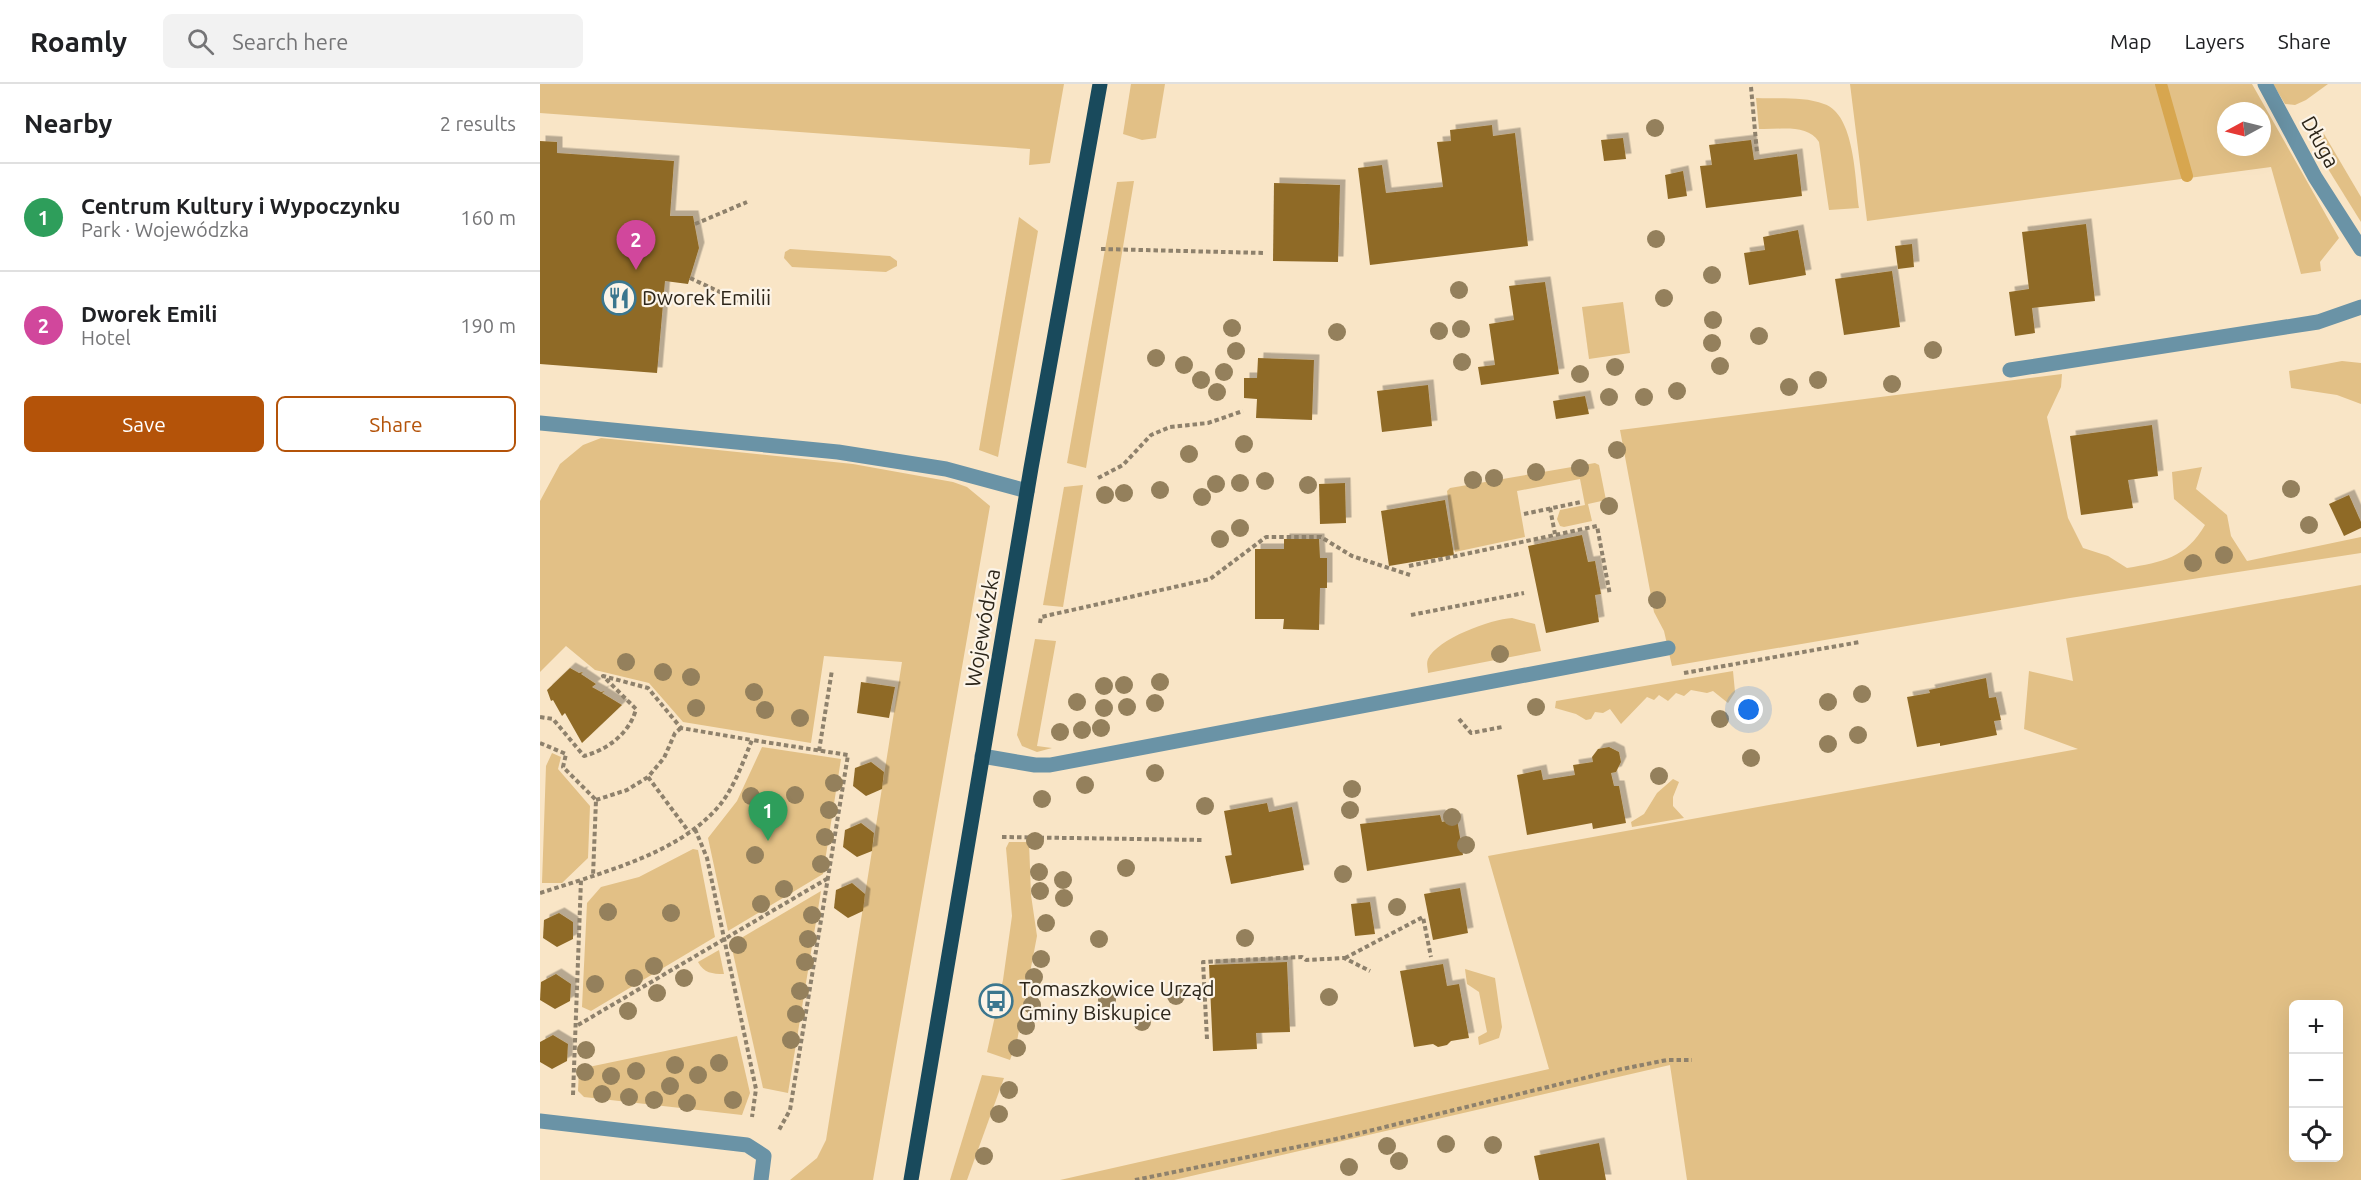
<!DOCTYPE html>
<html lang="en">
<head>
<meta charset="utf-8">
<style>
  :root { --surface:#fff; --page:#f2f2f2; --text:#202124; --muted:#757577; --line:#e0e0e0; --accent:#b45309 }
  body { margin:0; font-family:Ubuntu,sans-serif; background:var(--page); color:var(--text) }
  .controls { position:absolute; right:18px; bottom:18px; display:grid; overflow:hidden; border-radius:9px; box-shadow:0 6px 24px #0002 }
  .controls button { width:54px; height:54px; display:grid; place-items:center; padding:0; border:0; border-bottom:2px solid var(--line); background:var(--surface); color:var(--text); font:30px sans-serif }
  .compass { position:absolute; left:1677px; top:18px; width:54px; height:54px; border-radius:50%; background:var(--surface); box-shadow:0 6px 24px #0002; rotate:263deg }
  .you { position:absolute; left:1209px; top:626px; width:21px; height:21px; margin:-15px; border:4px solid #fff; border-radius:50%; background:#1a73e8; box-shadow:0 0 0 9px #1a73e833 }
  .badge { display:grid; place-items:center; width:39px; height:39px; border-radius:50%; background:var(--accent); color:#fff; font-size:20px; font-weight:700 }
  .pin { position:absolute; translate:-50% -50px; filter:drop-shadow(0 2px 3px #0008) }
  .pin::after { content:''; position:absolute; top:32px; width:21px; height:18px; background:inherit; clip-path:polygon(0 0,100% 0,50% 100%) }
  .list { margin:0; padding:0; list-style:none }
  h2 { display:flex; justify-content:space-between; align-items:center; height:78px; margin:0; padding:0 24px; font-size:26px }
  h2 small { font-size:20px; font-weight:400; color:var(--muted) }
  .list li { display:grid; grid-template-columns:39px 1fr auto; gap:18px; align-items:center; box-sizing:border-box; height:108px; padding:0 24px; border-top:2px solid var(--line) }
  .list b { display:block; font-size:22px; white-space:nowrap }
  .list p { margin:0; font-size:20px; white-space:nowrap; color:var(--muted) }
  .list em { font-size:20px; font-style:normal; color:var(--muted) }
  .actions { display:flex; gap:12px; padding:18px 24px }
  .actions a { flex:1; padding:14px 0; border:2px solid var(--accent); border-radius:9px; text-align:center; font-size:21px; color:var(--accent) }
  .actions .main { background:var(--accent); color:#fff }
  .icon { flex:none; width:33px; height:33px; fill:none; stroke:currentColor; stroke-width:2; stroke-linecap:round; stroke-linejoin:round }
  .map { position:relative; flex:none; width:1821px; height:1096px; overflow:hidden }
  header { display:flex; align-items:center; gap:36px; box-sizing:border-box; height:84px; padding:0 30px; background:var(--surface); border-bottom:2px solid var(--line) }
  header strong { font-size:28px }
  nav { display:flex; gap:33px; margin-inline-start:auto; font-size:21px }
  .search { width:420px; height:54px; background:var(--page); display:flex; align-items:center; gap:15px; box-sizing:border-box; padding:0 21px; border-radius:9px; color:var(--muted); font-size:22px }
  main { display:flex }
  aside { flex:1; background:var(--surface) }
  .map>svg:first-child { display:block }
  .green { fill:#e2c086; fill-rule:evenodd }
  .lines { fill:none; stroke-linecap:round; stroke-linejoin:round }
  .stream { stroke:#d7a64f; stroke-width:12 }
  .building { fill:#8f6a27; filter:url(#shadow) }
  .path { stroke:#8e816c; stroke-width:4; stroke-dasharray:4.5 3; stroke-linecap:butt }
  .minor { stroke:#6a93a6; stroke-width:15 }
  .major { stroke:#194a5c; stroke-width:15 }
  .tree { fill:#94805c }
  .labels { text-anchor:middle; stroke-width:4.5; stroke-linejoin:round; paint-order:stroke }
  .street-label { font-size:21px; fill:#2d261a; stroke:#fcf4e8 }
  .poi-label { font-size:21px; fill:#2d261a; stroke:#fcf4e8; text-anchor:start }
</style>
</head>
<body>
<header>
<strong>Roamly</strong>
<div class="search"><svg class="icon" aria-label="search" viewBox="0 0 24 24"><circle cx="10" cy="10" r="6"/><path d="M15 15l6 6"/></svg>Search here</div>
<nav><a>Map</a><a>Layers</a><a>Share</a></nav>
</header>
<main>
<aside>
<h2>Nearby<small>2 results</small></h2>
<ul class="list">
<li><span class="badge" style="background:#2e9e5b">1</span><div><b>Centrum Kultury i Wypoczynku</b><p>Park · Wojewódzka</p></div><em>160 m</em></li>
<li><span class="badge" style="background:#d1479c">2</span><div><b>Dworek Emili</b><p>Hotel</p></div><em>190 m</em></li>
</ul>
<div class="actions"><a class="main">Save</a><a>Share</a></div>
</aside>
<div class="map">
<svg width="1821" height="1096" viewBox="0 0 1821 1096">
  <defs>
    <filter id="shadow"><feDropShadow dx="5.5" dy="-5.5" stdDeviation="0" flood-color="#0004"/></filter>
  </defs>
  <rect width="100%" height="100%" fill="#f9e5c6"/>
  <g class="green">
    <polygon points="0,0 524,0 510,79 489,81 490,65 0,29"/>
    <polygon points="591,0 625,0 616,54 602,56 583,50"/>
    <path d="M1310,0h402l87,154 -19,24 1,9 -20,3 -30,-107 -404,54zM1686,27h36v36h-36z"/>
    <polygon points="1733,0 1788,0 1766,16 1755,21 1745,20"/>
    <path d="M1216,14c21,1 48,-2 68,6 31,10 31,76 35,104l-30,2 -10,-68c-12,-19 -40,-12 -60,-13z"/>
    <polygon points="1784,50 1821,113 1821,138 1775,64"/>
    <polygon points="594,97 546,384 527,379 577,98"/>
    <polygon points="479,133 498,147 458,373 439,366"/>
    <polygon points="250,165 350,172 357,177 357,182 346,188 252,183 244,174 245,168"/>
    <polygon points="1083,218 1090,269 1049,275 1042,223"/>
    <polygon points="1802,277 1821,279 1821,320 1797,311 1751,304 1749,287"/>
    <path d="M1522,290l-1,13 -14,30 21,101 15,30 25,8 19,12c35,-6 59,-10 78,-43l-31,-26 -2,-27 30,-5 -6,22 31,26 4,21 16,25 114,-24v16l-291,45 -398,68 -8,-35 -10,-19 -34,-182z"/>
    <polygon points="61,354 313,380 413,398 427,403 450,422 333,1096 250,1096 277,1074 286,1056 362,578 284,572 271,659 143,638 109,599 55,586 26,562 0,588 0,417 20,380 43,361"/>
    <polygon points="1055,379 1059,381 1066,416 1048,420 1052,437 1024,443 1020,442 1017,435 1020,426 1045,421 1040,395 977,407 985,453 915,468 907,407 910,404"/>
    <polygon points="543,401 523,523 503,521 524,403"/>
    <path d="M1821,501v595h-674l-17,-115 -496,115h-114l489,-111 -61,-213 590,-107 -54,-20 5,-58 44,10 -7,-43zM1754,920h44v154h-44z"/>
    <path d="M972,534l23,6 6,27 -113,22c0,-5 -2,-9 0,-14 9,-20 63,-40 84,-41z"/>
    <polygon points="495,555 516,557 497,662 512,664 497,668 482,662 477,651"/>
    <polygon points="1193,587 1195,608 1188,619 1173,607 1167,609 1151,606 1144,612 1136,609 1128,617 1119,611 1114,616 1107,613 1081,640 1070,625 1063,629 1055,628 1051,635 1046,636 1036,630 1015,624 1016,617"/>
    <polygon points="222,663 301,675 283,790 188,847 168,754 197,717"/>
    <polygon points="12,669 21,673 18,685 50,722 48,774 22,799 2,799 6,682"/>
    <polygon points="1133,695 1139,698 1133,713 1133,722 1144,734 1092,743 1091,738 1104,730 1117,709"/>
    <polygon points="469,758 489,758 491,811 497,852 477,957 470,976 447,968 463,896 472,832 466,764"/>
    <polygon points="153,765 158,766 175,853 51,927 42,923 47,819 61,803 99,793"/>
    <polygon points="281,807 248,1009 223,1004 191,860"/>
    <path d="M179,866l5,24c-12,0 -20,-1 -26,-12z"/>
    <polygon points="925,885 955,894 962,943 959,954 939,961 938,953 947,948 939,908 927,900"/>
    <polygon points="197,952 210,1009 202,1031 44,1013 38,1007 39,985"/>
    <polygon points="442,991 464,994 427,1096 410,1096"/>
  </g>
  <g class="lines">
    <polyline class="stream" points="1621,0 1647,92"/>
  </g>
  <g class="building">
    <polygon points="952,41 953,52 975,49 988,162 830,181 818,84 842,81 846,109 903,103 897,58 911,57 910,46"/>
    <polygon points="1083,54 1086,75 1064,77 1061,56"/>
    <polygon points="1211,56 1214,76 1257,70 1262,112 1166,124 1160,82 1172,81 1169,61"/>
    <polygon points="0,57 17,58 17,69 134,77 130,132 153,132 159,164 148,200 125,197 117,289 0,280"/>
    <polygon points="1143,87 1147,112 1128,115 1125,91"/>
    <polygon points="734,99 800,101 798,178 733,177"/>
    <polygon points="1546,140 1555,217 1492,224 1495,249 1475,252 1469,208 1489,205 1482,148"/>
    <polygon points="1258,146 1266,191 1209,201 1204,169 1225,166 1223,153"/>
    <polygon points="1372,160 1374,183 1358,185 1355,162"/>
    <polygon points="1352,187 1360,243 1304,251 1295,195"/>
    <polygon points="1005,198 1019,290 941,301 938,283 955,281 949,240 974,236 969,202"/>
    <polygon points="718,274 774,276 772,336 716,334 717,315 704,314 704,294 717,294"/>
    <polygon points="888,301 892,342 842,348 837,307"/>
    <polygon points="1045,312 1049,330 1016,335 1013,317"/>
    <polygon points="1612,341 1618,392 1588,396 1593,424 1541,431 1530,352"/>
    <polygon points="805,399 806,439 780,440 779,400"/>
    <polygon points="1809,411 1821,438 1821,444 1804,452 1789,420"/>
    <polygon points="905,416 914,471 849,482 841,427"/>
    <polygon points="1042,451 1048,478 1055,477 1061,510 1055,511 1059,538 1006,549 988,462"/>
    <polygon points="744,455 779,455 780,474 787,474 787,504 780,504 779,546 743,545 744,535 715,535 715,465 744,465"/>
    <polygon points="30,584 39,589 43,588 41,590 56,600 52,603 61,608 65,607 62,609 82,621 42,659 25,629 22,632 13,616 11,617 7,606"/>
    <polygon points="1446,594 1449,614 1456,613 1461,636 1454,637 1457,651 1400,662 1400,659 1377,663 1367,613 1390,609 1389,606"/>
    <polygon points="321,598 355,603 349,634 317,629"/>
    <polygon points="1069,663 1079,668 1081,678 1076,688 1071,689 1074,702 1079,702 1086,739 1053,745 1052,739 987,751 977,691 1001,686 1003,696 1035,691 1033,681 1053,678 1052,673 1058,665"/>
    <polygon points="331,678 344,688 342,705 326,712 313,702 315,684"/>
    <polygon points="727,719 729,728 752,723 764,786 691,800 685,772 692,771 684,727"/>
    <polygon points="900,731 902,738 917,735 923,771 827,787 820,740"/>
    <polygon points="321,739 334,749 332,767 317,773 303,763 305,746"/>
    <polygon points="312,799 325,810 323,827 308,834 294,824 296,806"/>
    <polygon points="920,804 928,849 893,856 884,810"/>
    <polygon points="830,818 835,850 815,852 811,820"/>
    <polygon points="19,829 33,838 33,855 17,863 3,854 4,836"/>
    <polygon points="747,878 750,948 716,949 717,965 673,967 669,881"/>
    <polygon points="903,880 907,902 919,900 929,954 911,957 907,961 898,963 893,960 874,963 860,887"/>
    <polygon points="16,890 31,900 30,917 15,925 0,916 1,898"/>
    <polygon points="13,951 28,960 27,977 12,985 0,978 0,958"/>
    <polygon points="1059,1059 1066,1096 999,1096 994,1072"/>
  </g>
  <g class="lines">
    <g class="path">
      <polyline points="1211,3 1217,69"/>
      <polyline points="155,140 207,118"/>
      <polyline points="561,165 725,169"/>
      <polyline points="150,194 199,217"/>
      <polyline points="558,394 583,381 611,351 630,343 668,339 703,327"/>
      <polyline points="1010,424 1015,450"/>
      <polyline points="984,430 1041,418"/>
      <polyline points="869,482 1057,442 1070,511"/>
      <polyline points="871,531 984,509"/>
      <polyline points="500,539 501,533 670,495 726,453 781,453 812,472 870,491"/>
      <polyline points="1144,589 1320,558"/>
      <path d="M0,633l13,2 31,37c23,-6 46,-23 52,-47l-33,-33 45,12 33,40 71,12"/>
      <polyline points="919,635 931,649 962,643"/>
      <polyline points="141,644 135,649 124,674 108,693 149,748"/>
      <polyline points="0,659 26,670 23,683 56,716 53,792"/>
      <polyline points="279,667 292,586"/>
      <polyline points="56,716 87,706 108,693"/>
      <polyline points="155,745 167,774 216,1005 212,1033"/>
      <polyline points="462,753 663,756"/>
      <polyline points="0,809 41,796"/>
      <polyline points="805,874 883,833 891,873"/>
      <polyline points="38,941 290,793"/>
      <polyline points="667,955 663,878 762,873 766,876 804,874 830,887"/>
      <path d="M33,1011l8,-215c48,-16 104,-34 138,-74 15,-18 24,-44 33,-66l96,15 -58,355 -11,20"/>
      <polyline points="595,1096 796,1055 1077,986 1127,976 1152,976"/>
    </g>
    <g class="minor">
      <polyline points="1725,0 1775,93 1821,165"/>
      <polyline points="1470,286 1778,238 1821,223"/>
      <polyline points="0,339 298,368 406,385 487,407"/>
      <polyline points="442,672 495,681 510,681 1128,564"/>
      <polyline points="0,1037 207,1061 224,1072 221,1096"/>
    </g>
    <polyline class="major" points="371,1096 491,384 560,0"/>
  </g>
  <g class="tree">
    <circle cx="1115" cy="44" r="9"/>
    <circle cx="1116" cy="155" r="9"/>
    <circle cx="1172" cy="191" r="9"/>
    <circle cx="919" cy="206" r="9"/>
    <circle cx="1124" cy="214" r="9"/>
    <circle cx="1173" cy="236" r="9"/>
    <circle cx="692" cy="244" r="9"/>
    <circle cx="921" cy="245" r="9"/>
    <circle cx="899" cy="247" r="9"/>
    <circle cx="797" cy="248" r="9"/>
    <circle cx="1219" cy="252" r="9"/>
    <circle cx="1172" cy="259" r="9"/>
    <circle cx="1393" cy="266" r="9"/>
    <circle cx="696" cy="267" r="9"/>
    <circle cx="616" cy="274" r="9"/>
    <circle cx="922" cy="278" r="9"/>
    <circle cx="644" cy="281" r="9"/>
    <circle cx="1180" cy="282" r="9"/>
    <circle cx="1075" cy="283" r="9"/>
    <circle cx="684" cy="288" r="9"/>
    <circle cx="1040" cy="290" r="9"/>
    <circle cx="661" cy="296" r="9"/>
    <circle cx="1278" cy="296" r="9"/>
    <circle cx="1352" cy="300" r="9"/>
    <circle cx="1249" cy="303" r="9"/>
    <circle cx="1137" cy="307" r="9"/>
    <circle cx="677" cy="308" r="9"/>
    <circle cx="1069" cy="313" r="9"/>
    <circle cx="1104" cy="313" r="9"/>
    <circle cx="704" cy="360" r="9"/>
    <circle cx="1077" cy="366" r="9"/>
    <circle cx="649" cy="370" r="9"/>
    <circle cx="1040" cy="384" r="9"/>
    <circle cx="996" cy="388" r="9"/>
    <circle cx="954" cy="394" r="9"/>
    <circle cx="933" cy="396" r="9"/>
    <circle cx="725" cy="397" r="9"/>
    <circle cx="700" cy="399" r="9"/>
    <circle cx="676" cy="400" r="9"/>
    <circle cx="768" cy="401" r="9"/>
    <circle cx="1751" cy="405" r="9"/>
    <circle cx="620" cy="406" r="9"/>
    <circle cx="584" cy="409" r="9"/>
    <circle cx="565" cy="411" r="9"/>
    <circle cx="662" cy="413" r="9"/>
    <circle cx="1069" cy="422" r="9"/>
    <circle cx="1769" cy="441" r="9"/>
    <circle cx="700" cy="444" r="9"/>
    <circle cx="680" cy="455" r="9"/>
    <circle cx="1684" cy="471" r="9"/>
    <circle cx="1653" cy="479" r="9"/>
    <circle cx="1117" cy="516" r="9"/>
    <circle cx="960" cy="570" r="9"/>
    <circle cx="86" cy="578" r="9"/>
    <circle cx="123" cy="588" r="9"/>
    <circle cx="151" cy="593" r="9"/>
    <circle cx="620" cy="598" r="9"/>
    <circle cx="584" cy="601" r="9"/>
    <circle cx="564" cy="602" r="9"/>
    <circle cx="214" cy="608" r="9"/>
    <circle cx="1322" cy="610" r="9"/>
    <circle cx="537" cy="618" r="9"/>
    <circle cx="1288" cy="618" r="9"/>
    <circle cx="615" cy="619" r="9"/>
    <circle cx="587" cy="623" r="9"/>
    <circle cx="996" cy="623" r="9"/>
    <circle cx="156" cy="624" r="9"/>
    <circle cx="564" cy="624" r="9"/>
    <circle cx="225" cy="626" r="9"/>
    <circle cx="260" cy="634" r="9"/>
    <circle cx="1180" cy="635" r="9"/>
    <circle cx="561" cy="644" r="9"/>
    <circle cx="542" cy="646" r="9"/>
    <circle cx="520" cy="648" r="9"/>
    <circle cx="1318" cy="651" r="9"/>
    <circle cx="1288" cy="660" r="9"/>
    <circle cx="1211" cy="674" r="9"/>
    <circle cx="615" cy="689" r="9"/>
    <circle cx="1119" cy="692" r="9"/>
    <circle cx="294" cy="699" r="9"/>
    <circle cx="545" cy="701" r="9"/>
    <circle cx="812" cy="705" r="9"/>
    <circle cx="255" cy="711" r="9"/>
    <circle cx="211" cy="712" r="9"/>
    <circle cx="502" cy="715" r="9"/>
    <circle cx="665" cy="722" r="9"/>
    <circle cx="289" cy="726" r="9"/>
    <circle cx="810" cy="726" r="9"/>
    <circle cx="912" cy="733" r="9"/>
    <circle cx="285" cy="753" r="9"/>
    <circle cx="495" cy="757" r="9"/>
    <circle cx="926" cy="761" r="9"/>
    <circle cx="215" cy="771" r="9"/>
    <circle cx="281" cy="780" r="9"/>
    <circle cx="586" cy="784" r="9"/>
    <circle cx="499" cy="788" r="9"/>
    <circle cx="803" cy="790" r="9"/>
    <circle cx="523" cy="796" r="9"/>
    <circle cx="244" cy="805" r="9"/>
    <circle cx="500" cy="807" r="9"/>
    <circle cx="524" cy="814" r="9"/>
    <circle cx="221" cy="820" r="9"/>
    <circle cx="857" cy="823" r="9"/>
    <circle cx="68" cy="828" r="9"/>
    <circle cx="131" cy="829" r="9"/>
    <circle cx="272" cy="831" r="9"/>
    <circle cx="506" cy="839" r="9"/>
    <circle cx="705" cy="854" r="9"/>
    <circle cx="268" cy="855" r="9"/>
    <circle cx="559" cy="855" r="9"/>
    <circle cx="198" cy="861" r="9"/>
    <circle cx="501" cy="875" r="9"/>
    <circle cx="265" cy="878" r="9"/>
    <circle cx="114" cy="882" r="9"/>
    <circle cx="494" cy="893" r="9"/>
    <circle cx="94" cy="894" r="9"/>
    <circle cx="144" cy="894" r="9"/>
    <circle cx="55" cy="900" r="9"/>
    <circle cx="260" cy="907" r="9"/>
    <circle cx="117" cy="909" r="9"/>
    <circle cx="636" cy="912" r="9"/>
    <circle cx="789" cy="913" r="9"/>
    <circle cx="567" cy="916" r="9"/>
    <circle cx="492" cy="921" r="9"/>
    <circle cx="88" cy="927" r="9"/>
    <circle cx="256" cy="930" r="9"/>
    <circle cx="602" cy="938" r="9"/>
    <circle cx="486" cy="942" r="9"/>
    <circle cx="251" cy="956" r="9"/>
    <circle cx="477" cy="964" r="9"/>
    <circle cx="46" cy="966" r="9"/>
    <circle cx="179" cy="979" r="9"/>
    <circle cx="135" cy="981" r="9"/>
    <circle cx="96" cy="987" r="9"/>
    <circle cx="45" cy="988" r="9"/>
    <circle cx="158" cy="991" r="9"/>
    <circle cx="71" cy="992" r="9"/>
    <circle cx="130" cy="1002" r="9"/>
    <circle cx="469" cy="1006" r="9"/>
    <circle cx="62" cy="1010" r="9"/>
    <circle cx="89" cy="1013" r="9"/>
    <circle cx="114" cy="1016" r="9"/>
    <circle cx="193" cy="1016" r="9"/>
    <circle cx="147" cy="1019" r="9"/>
    <circle cx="459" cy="1030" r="9"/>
    <circle cx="906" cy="1060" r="9"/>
    <circle cx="953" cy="1061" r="9"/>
    <circle cx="847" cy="1062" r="9"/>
    <circle cx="444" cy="1072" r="9"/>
    <circle cx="859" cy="1077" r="9"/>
    <circle cx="809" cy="1083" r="9"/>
  </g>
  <defs>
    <g id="restaurant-ring" transform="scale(1.725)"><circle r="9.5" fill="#fcf4e8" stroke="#3b768e" stroke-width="1.5"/><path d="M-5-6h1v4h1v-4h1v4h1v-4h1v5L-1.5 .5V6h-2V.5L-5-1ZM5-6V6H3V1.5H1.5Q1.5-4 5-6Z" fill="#3b768e"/></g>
    <g id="bus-ring" transform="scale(1.725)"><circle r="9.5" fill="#fcf4e8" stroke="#3b768e" stroke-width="1.5"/><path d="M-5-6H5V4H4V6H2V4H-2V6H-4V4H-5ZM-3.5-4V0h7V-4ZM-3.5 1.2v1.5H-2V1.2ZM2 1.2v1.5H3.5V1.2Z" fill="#3b768e"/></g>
  </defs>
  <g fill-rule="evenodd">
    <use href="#restaurant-ring" x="79" y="214"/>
    <use href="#bus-ring" x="456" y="917"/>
  </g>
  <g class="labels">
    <g class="street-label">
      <text transform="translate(1780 58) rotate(61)" y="7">Długa</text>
      <text transform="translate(443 544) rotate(-80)" y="7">Wojewódzka</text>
    </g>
    <g class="poi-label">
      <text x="102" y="221">Dworek Emilii</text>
      <text x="479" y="912">Tomaszkowice Urząd<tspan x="479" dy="24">Gminy Biskupice</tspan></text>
    </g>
  </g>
</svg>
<div class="controls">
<button>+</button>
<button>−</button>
<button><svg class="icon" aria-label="locate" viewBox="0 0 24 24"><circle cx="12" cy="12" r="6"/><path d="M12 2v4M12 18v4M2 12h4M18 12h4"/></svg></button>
</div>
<svg class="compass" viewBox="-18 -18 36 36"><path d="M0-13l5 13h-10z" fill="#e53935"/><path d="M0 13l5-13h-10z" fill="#757577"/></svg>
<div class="you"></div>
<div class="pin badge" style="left:228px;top:757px;background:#2e9e5b">1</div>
<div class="pin badge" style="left:96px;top:186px;background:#d1479c">2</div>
</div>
</main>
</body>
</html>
